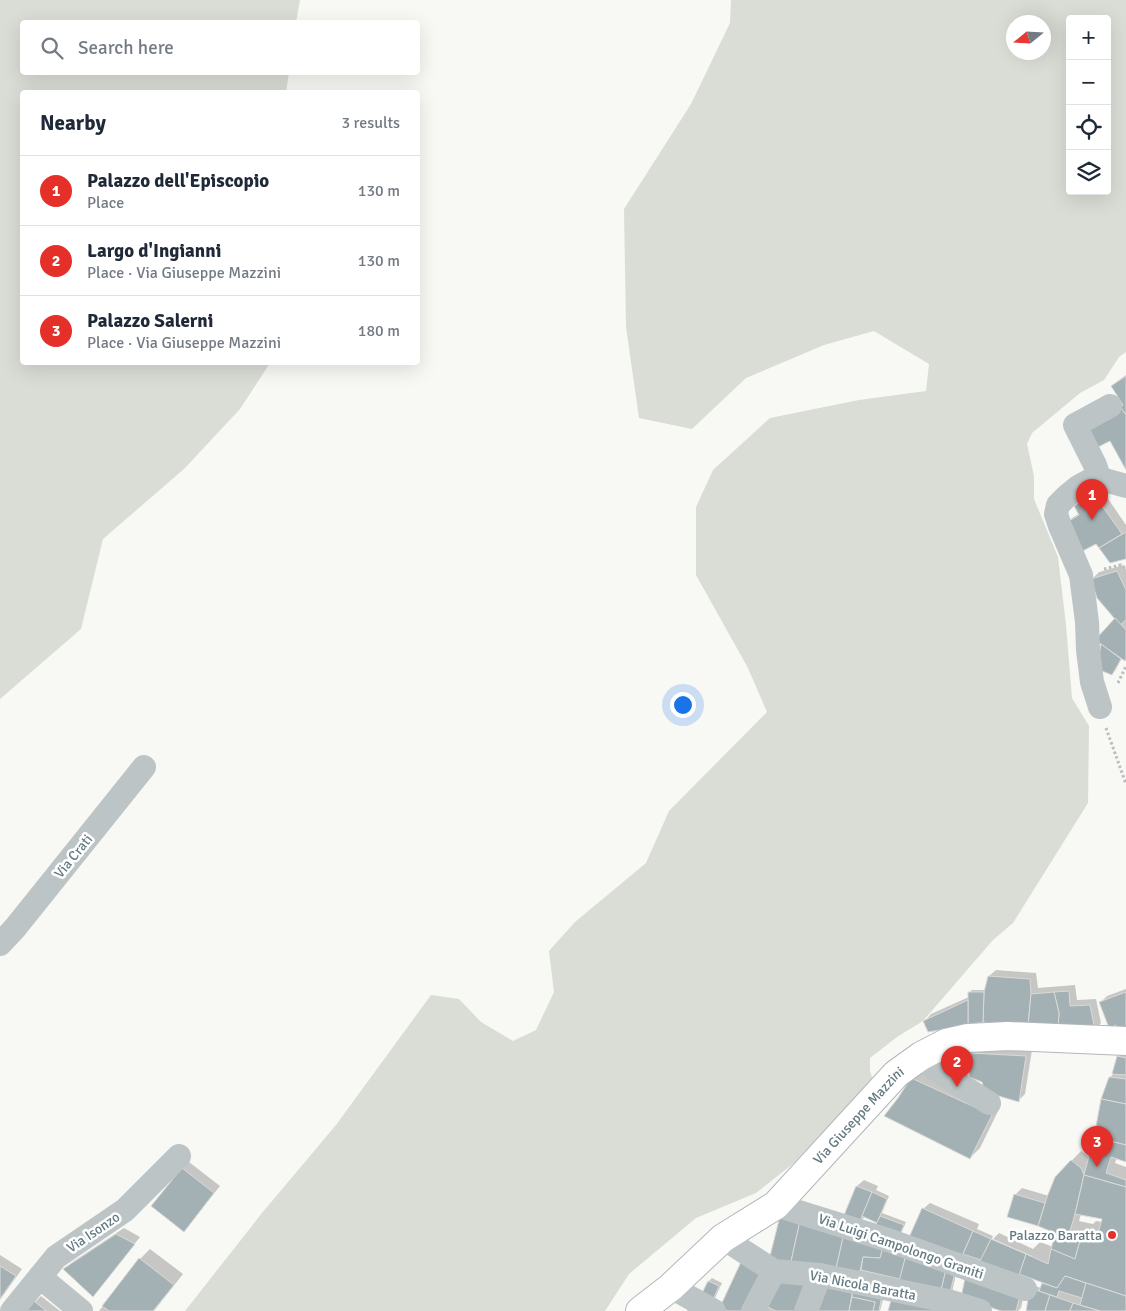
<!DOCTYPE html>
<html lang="en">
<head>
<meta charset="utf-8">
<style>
  :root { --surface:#fff; --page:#f6f6f7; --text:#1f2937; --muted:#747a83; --line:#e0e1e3; --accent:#e43029 }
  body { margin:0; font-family:Signika,sans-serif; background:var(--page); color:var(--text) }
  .controls { position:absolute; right:15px; top:15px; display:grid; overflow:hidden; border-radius:5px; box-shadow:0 5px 20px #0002 }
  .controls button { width:45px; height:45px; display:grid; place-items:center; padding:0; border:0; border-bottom:1px solid var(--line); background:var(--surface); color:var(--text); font:25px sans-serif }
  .compass { position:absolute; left:1006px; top:15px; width:45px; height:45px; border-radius:50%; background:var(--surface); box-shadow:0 5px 20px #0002; rotate:252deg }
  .you { position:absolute; left:682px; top:704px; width:18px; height:18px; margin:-12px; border:4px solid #fff; border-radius:50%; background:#1a73e8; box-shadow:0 0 0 8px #1a73e833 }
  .badge { display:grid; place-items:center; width:32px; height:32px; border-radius:50%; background:var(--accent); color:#fff; font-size:16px; font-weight:700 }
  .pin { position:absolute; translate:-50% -41px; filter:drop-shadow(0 1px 2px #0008) }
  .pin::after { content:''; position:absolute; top:26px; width:18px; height:15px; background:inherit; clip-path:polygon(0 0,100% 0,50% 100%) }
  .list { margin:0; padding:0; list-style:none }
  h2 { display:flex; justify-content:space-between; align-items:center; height:65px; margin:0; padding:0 20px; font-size:21px }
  h2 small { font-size:16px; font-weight:400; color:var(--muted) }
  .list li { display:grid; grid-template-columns:32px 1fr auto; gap:15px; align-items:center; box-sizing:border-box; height:70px; padding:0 20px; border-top:1px solid var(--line) }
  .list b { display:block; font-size:19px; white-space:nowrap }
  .list p { margin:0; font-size:16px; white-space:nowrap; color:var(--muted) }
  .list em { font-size:16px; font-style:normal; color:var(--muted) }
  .icon { flex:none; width:28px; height:28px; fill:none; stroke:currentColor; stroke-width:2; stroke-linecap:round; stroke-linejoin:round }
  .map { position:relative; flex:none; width:1126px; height:1311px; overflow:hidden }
  .search { position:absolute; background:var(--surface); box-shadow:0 5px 20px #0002; left:20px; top:20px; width:400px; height:55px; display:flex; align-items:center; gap:12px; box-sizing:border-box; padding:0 18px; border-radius:5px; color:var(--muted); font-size:19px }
  .panel { position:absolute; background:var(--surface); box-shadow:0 5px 20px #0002; left:20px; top:90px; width:400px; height:275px; border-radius:5px }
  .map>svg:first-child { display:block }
  .green { fill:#d9ddd5; fill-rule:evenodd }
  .shadow { fill:#0003; fill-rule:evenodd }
  .building { fill:#a3b0b4; stroke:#dadad8 }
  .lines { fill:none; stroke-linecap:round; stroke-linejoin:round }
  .major-casing { stroke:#b0b8bb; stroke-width:30 }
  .path { stroke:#b9bec0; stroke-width:3; stroke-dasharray:2.5 2.5; stroke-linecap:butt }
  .minor { stroke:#bcc4c6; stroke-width:24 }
  .major { stroke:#fff; stroke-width:28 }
  .poi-dot { fill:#e43029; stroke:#fff; stroke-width:2 }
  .labels { text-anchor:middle; stroke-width:5; stroke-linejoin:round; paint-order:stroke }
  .street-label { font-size:14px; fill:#637a81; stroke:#fff }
  .poi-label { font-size:14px; fill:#637a81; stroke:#fff; text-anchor:end }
</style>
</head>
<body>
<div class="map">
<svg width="1126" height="1311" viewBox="0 0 1126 1311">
  <rect width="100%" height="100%" fill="#f8f8f5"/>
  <g class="green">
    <polygon points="0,0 300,0 296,22 22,22 22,72 289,73 286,92 22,92 22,362 270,363 240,409 184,469 103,539 81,629 0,699"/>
    <path d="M731,0h395v352l-7,5 -15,23 -24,13 -48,40 -5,11 7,32v23l24,58 8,68 6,73 17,28 -1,77 -75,120 -20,17 -70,81 -26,16 -27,21v13l3,9 -7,6 -72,77 -38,30 -60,25 -67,56 -24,37h-420l77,-98 74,-88 95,-130 28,4 22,23 32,19 23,-11 18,-38 -5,-41 26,-29 71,-59 23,-52 98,-99 -19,-44 -52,-93v-68l17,-37 57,-52 89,-18 67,-9 3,-27 -55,-33 -50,14 -78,33 -54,51 -53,-11 -13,-91 -2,-118 67,-105 39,-81zM1070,19h37v172h-37zM1014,22h30v30h-30z"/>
  </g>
  <g class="shadow">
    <polygon points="1126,375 1126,467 1110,440 1093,417 1123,402 1112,386 1119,380"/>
    <polygon points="1100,487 1126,525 1126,558 1110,562 1097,542 1065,524 1072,518 1080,513 1076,506 1082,500"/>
    <polygon points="1124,565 1126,570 1126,658 1122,658 1115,671 1112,674 1102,644 1117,618 1092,579 1099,572"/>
    <polygon points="996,970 1036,973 1038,988 1075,985 1077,1000 1096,999 1101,1023 1094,1030 983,1021 925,1021 931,1014 969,997 969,993 972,990 986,990 989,976"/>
    <polygon points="1126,989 1126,1029 1117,1023 1101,1002 1107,996"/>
    <polygon points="976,1047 1032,1050 1025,1094 1018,1101 983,1081 970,1053"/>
    <path d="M1124,1050h2v110l-9,-3 -2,6 11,4v144h-99l7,-25 8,2 3,-6 -23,-8 -5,6 -94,-71 7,-6 49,21 -2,5 16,7 -2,5 2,-2v2l38,17 1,-2 -39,-17 6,-6 34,16 7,-7 13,5 3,-15 -18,-7 -23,-30 7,-7 27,8 7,-19 25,-26 9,7 20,-81 5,-4 3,-16zM1081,1214l23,4 -2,4 -6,-1 -3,3 -14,-3z"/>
    <polygon points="922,1069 1001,1105 980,1148 970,1158 912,1079"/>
    <polygon points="189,1162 220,1186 190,1224 183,1169"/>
    <polygon points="864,1180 878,1186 876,1190 889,1196 882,1213 906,1222 901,1234 878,1222 865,1216 858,1225 857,1186"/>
    <polygon points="781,1216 958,1265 952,1292 859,1274"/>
    <polygon points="124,1228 140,1237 99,1289 65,1269 71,1263"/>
    <polygon points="150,1249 183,1274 154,1311 99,1311 140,1259"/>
    <polygon points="0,1255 22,1269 0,1300"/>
    <polygon points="712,1278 722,1283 715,1298 722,1305 748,1311 687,1311 691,1304 703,1294 709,1281"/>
    <polygon points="784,1278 800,1311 765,1311"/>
    <polygon points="824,1283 885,1292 880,1311 812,1311"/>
    <polygon points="1026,1285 1021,1308 1018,1311 1005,1311"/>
    <polygon points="41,1296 60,1311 27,1311"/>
  </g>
  <g class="building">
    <polygon points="1126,376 1126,415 1120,407 1123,405 1111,386"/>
    <polygon points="1120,407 1126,415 1126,470 1110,441 1092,450 1081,426"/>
    <polygon points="1093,493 1122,534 1099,548 1096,544 1079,553 1064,524 1079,515 1074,506"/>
    <polygon points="1126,532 1126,559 1110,563 1099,548"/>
    <polygon points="1117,571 1126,590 1126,620 1120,625 1097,598 1091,579"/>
    <polygon points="1115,618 1126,630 1126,659 1125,661 1095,640"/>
    <polygon points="1101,644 1121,659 1112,675 1097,669"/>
    <polygon points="988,976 1030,979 1031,994 1028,1026 983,1022 984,992"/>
    <polygon points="1069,991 1070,1006 1090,1005 1095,1031 1058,1028 1059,1013 1054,992"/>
    <polygon points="968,992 984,992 983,1022 968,1025"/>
    <polygon points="1054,992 1059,1013 1058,1028 1028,1026 1031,994"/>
    <polygon points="1126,992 1126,1031 1119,1033 1116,1025 1109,1028 1099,1002"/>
    <polygon points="968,1000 968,1025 928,1032 923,1021"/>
    <polygon points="969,1053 1026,1056 1019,1102 985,1092 982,1082 969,1077"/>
    <polygon points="1117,1056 1126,1058 1126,1075 1112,1074"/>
    <polygon points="1109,1077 1126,1079 1126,1104 1101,1099"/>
    <polygon points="911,1078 992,1115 970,1159 884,1116 898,1098"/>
    <polygon points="1101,1099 1126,1104 1126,1145 1094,1137"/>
    <polygon points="1094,1137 1126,1145 1126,1162 1111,1157 1106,1173 1126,1180 1126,1187 1084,1175"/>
    <polygon points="1071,1160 1081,1168 1084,1175 1075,1214 1070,1231 1082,1233 1075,1259 1051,1249 1055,1233 1038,1226 1047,1197 1055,1177"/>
    <polygon points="182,1168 214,1193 184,1232 151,1206"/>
    <polygon points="1084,1175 1126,1187 1126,1296 1065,1276 1057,1288 1019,1274 1026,1254 1048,1264 1051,1249 1075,1259 1082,1233 1097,1237 1102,1219 1075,1214"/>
    <polygon points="856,1186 872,1192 858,1226 842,1220"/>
    <polygon points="872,1192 887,1199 877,1223 862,1216"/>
    <polygon points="1014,1194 1045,1203 1038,1226 1007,1217"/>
    <polygon points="922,1208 973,1231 963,1254 981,1260 978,1265 907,1242"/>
    <polygon points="780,1216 800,1221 790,1266 769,1260"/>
    <polygon points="880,1216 904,1225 898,1239 874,1229"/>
    <polygon points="800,1221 844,1233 835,1273 790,1266"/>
    <polygon points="973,1231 991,1239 981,1260 963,1254"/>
    <polygon points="844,1233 884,1244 880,1258 863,1257 859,1276 835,1273"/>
    <polygon points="116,1234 135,1244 93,1297 63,1269"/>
    <polygon points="991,1239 1026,1254 1017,1281 978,1265"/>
    <polygon points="884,1244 906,1255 900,1279 861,1270 863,1257 880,1258"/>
    <polygon points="906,1255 947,1265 940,1295 898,1285"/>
    <polygon points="139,1258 174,1285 153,1311 109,1311 102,1306"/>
    <polygon points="741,1262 764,1273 746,1311 728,1311 720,1307"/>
    <polygon points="947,1265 956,1268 949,1297 940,1295"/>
    <polygon points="0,1266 16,1276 0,1299"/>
    <polygon points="966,1274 1021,1292 1016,1311 1001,1311 961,1297"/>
    <polygon points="1065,1276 1086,1283 1082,1298 1059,1291 1057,1297 1039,1291 1042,1283 1057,1288"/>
    <polygon points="783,1277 808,1282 797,1311 776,1311 766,1306"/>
    <polygon points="708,1281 719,1286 712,1302 700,1297"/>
    <polygon points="823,1283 853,1289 849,1311 815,1311"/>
    <polygon points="1086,1283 1126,1296 1126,1311 1100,1311 1080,1305"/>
    <polygon points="1030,1288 1050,1295 1045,1311 1026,1311"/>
    <polygon points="853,1289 882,1295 879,1311 873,1311 875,1302 852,1297"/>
    <polygon points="1050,1295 1073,1303 1070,1311 1045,1311"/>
    <polygon points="852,1297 875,1302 873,1311 849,1311"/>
    <polygon points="891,1300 942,1311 888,1311"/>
    <polygon points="34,1301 46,1311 26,1311"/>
    <polygon points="1073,1303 1096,1310 1100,1311 1070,1311"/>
  </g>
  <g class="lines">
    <g class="major-casing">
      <g id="major">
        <path id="s1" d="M640,1311l31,-24 52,-49 53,-33 120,-131 25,-18 25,-13 22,-5 40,-2 118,5"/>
      </g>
    </g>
    <g class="path">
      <polyline points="1104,569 1121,565 1126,569"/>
      <polyline points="1118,683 1126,666"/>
      <polyline points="1106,728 1126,784"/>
    </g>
    <g class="minor">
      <polyline points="1100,480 1095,465 1075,425 1110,406"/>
      <polyline points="1100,707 1092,682 1088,650 1087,622 1081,575 1060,526 1056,514 1058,505 1067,496 1078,487 1089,481 1101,479 1126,486"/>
      <polyline points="0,944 15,928 144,767"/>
      <polyline points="921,1056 934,1068 989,1103"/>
      <polyline points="776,1205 888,1240 1025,1289"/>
      <polyline points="723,1238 774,1271 820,1275 948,1301 980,1311"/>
      <polyline points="40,1277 81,1311"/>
      <polyline points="671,1287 714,1311"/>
      <polyline points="12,1311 56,1257 125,1210 179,1156"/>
      <polyline points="753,1311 774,1271"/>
      <polyline points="806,1311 820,1275"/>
    </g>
    <use href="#major" class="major"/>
  </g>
  <circle class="poi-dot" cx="1112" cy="1235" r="5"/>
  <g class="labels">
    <g class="street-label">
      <text transform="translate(73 856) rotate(-51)" y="5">Via Crati</text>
      <text dy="5" stroke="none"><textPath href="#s1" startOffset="295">Via Giuseppe Mazzini</textPath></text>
      <text transform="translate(93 1232) rotate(-34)" y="5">Via Isonzo</text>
      <text transform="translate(901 1246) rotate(19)" y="5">Via Luigi Campolongo Graniti</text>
      <text transform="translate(863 1285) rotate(11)" y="5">Via Nicola Baratta</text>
    </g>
    <g class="poi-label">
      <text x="1102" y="1240">Palazzo Baratta</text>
    </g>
  </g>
</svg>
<div class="controls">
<button>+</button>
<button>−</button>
<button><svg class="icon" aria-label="locate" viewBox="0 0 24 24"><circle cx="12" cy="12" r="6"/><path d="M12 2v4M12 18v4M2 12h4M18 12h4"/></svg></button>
<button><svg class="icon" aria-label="layers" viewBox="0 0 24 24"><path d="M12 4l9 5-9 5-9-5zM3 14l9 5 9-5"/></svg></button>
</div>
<svg class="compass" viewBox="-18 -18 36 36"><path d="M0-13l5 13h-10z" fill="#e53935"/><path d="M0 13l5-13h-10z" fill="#747a83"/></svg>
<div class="you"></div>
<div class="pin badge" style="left:1092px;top:520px">1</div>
<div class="pin badge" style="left:957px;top:1087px">2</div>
<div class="pin badge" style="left:1097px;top:1167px">3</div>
<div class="search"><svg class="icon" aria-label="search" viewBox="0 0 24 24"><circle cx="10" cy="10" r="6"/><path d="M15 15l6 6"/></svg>Search here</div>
<section class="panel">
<h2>Nearby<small>3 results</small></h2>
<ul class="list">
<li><span class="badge">1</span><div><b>Palazzo dell'Episcopio</b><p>Place</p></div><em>130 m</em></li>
<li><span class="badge">2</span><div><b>Largo d'Ingianni</b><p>Place · Via Giuseppe Mazzini</p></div><em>130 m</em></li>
<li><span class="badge">3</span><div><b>Palazzo Salerni</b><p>Place · Via Giuseppe Mazzini</p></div><em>180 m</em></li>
</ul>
</section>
</div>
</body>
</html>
